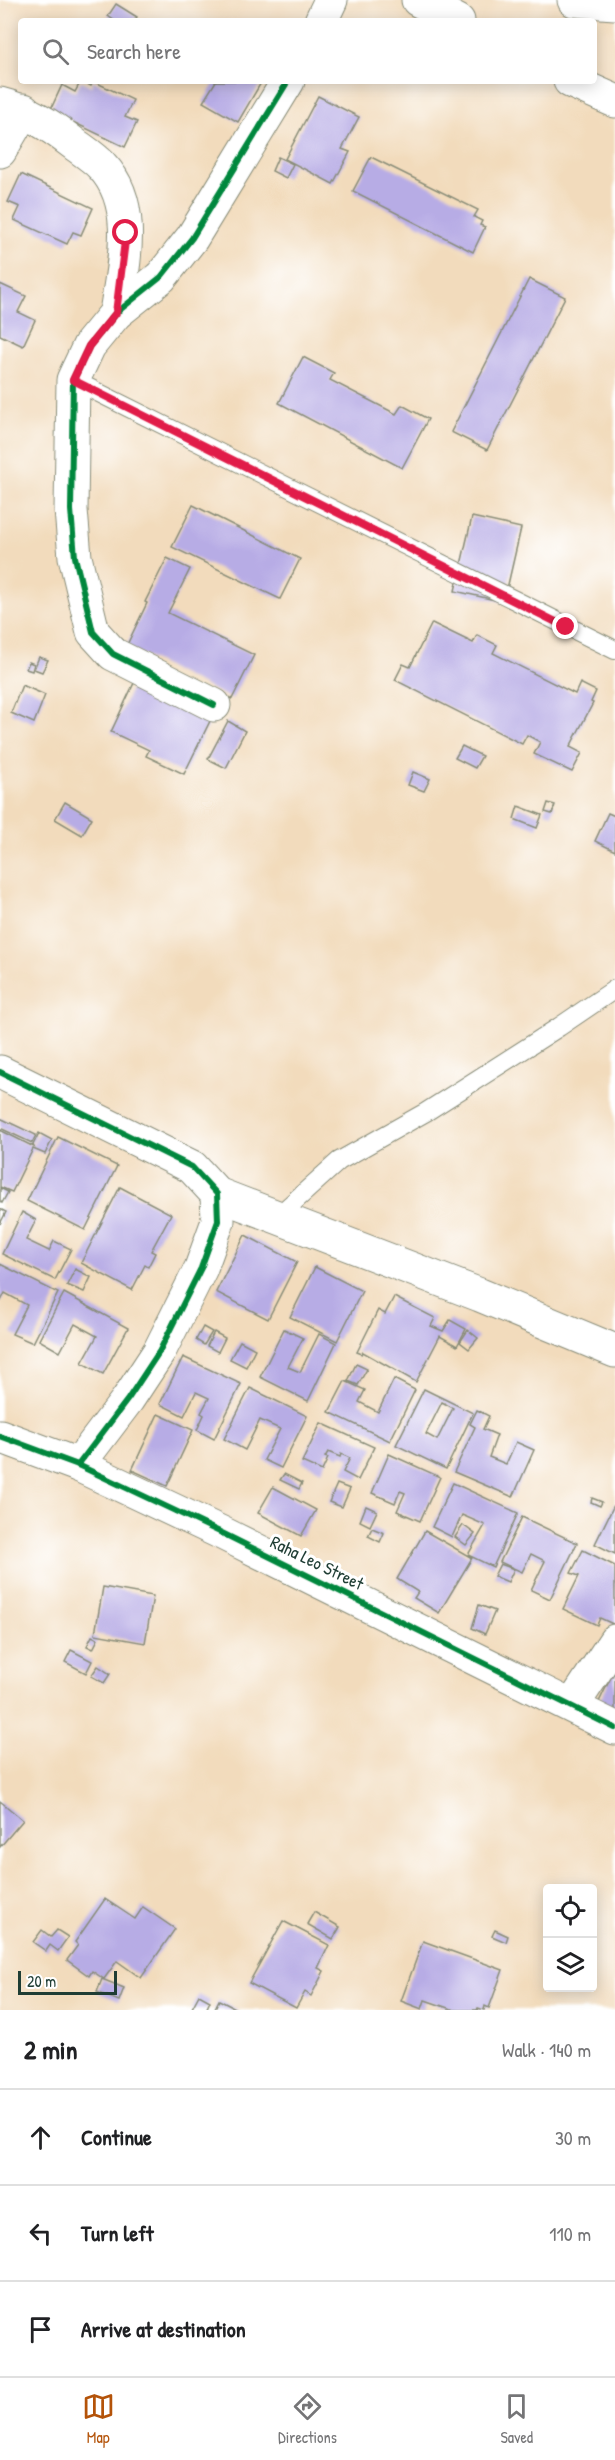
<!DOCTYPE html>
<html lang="en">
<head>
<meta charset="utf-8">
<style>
  :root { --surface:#fff; --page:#f2f2f2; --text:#202124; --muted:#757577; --line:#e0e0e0; --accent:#b45309 }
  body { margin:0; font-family:"Patrick Hand",sans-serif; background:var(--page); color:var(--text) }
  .controls { position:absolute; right:18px; bottom:18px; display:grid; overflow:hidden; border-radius:6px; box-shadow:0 3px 15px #0003 }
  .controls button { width:54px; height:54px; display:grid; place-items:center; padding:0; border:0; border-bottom:2px solid var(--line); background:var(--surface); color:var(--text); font:30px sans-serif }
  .scale { position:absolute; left:18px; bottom:15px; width:99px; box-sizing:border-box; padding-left:6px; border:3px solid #1f3d34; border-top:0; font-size:16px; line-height:21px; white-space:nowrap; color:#1f3d34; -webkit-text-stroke:4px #fff; paint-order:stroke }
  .stop { position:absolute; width:18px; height:18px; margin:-14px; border:4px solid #e11d48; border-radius:50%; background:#fff }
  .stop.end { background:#e11d48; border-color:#fff; box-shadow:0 2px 6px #0008 }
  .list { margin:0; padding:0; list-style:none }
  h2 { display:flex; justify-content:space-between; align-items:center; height:78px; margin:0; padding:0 24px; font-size:26px }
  h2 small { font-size:20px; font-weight:400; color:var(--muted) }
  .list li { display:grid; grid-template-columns:39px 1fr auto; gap:18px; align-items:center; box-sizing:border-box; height:96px; padding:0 24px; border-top:2px solid var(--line) }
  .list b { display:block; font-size:22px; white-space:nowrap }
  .list em { font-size:20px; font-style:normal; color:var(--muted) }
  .icon { flex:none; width:33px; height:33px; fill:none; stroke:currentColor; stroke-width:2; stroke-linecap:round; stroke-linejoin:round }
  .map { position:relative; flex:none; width:615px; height:2010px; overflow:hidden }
  .search { position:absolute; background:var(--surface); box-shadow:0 3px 15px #0003; left:18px; right:18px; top:18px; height:66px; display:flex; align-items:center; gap:15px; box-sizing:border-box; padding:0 21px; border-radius:6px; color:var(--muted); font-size:22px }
  .sheet { height:366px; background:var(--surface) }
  nav { display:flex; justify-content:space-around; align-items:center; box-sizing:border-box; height:84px; border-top:2px solid var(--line); background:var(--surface); font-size:16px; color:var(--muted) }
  nav a { display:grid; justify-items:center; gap:3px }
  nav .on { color:var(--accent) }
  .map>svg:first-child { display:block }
  .building { fill:#b7ace5; fill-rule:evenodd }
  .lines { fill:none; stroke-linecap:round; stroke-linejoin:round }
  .service-casing { stroke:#888c78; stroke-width:20 }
  .minor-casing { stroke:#888c78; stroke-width:35 }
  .service { stroke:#fff; stroke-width:18 }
  .minor { stroke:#fff; stroke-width:33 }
  .cycleway-casing { stroke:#fff; stroke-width:10 }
  .cycleway { stroke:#00873e; stroke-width:6 }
  .route { stroke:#e11d48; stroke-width:8 }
  .labels { text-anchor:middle; stroke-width:6; stroke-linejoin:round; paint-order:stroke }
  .street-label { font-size:18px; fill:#1f3d34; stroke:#fff }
</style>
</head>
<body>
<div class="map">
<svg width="615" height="2010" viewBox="0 0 615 2010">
  <rect width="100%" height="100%" fill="#fff"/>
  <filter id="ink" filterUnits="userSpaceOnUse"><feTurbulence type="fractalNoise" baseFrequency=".0167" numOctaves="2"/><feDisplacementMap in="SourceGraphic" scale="12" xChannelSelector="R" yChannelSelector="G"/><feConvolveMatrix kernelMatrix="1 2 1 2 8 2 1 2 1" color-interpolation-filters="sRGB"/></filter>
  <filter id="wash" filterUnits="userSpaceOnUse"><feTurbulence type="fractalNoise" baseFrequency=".008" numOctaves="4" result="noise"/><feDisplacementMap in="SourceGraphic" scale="24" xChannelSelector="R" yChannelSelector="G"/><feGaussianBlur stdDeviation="1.35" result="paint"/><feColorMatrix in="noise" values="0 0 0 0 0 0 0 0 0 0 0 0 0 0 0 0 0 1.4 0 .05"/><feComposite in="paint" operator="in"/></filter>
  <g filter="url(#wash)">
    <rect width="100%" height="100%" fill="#f2dbbc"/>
    <g id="blocks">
      <g class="building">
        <polygon points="116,4 137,17 134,21 115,21 108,16"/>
        <polygon points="81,81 91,86 93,81 133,100 125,117 137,122 125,147 50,111 62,85 75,92"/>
        <polygon points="216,81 262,81 238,122 203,102"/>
        <polygon points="318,96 359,117 342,149 350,152 333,184 285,159"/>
        <polygon points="278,157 293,164 286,178 272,171"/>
        <polygon points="371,157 478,210 474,217 482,221 480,225 485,227 473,252 353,191"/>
        <polygon points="21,174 93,208 81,235 73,232 67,244 14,220 20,207 8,202"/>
        <polygon points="529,279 565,297 487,450 451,432"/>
        <polygon points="0,284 26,296 18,312 35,320 23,346 0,335"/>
        <polygon points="303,357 334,373 330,380 396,414 402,405 428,419 402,468 279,403"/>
        <polygon points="193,505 300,559 280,599 172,547"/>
        <polygon points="472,517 521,528 504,602 455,591"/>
        <polygon points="167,558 190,569 168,613 254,655 232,699 126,647 147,603 145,602"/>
        <polygon points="432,623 473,643 477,635 497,645 493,653 575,694 580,683 596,691 591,702 593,703 570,747 582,753 572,772 534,754 540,742 527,735 522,744 395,680 403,664 410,667"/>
        <polygon points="39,657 48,660 42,672 34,669"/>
        <polygon points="29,662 34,664 32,671 26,669"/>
        <polygon points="134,683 211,719 184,774 146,756 149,750 111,732"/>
        <polygon points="22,685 45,695 34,723 11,713"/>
        <polygon points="228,721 245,731 226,768 208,759"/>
        <polygon points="462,746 482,756 475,768 455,758"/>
        <polygon points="413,772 430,779 424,791 408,785"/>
        <polygon points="65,802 92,818 82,835 55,819"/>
        <polygon points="548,803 555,805 552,814 545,812"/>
        <polygon points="518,806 542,815 537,828 514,819"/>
        <polygon points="608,813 615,816 615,851 595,841"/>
        <polygon points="0,1118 36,1135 32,1143 0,1128"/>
        <polygon points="0,1130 34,1147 33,1145 39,1133 52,1140 45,1154 33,1149 12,1192 0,1187"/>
        <polygon points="58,1137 117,1166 85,1230 27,1201"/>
        <polygon points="120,1187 171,1214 151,1251 155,1253 148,1267 145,1265 132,1290 81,1263"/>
        <polygon points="0,1188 8,1192 2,1203 0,1201"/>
        <polygon points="0,1209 6,1212 0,1224"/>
        <polygon points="22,1212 36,1220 26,1240 49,1251 54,1241 71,1249 55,1280 2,1254"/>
        <polygon points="245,1235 297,1262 268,1319 216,1292"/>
        <polygon points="0,1264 58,1293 33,1343 12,1334 27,1305 5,1293 0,1303"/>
        <polygon points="315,1267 362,1291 337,1341 290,1317"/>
        <polygon points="75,1269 91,1277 84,1292 67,1285"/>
        <polygon points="64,1293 128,1328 103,1374 82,1363 97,1336 75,1324 60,1352 39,1340"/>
        <polygon points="394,1297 435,1318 431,1326 443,1331 450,1320 466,1329 457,1346 440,1336 416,1382 363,1352 362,1354 357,1352 378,1310 385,1314"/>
        <polygon points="203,1327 212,1332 204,1345 196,1340"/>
        <polygon points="284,1329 303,1338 288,1367 300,1372 319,1334 336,1343 308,1401 260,1377"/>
        <polygon points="468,1330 478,1338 469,1349 460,1342"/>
        <polygon points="214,1332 225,1338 218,1352 207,1346"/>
        <polygon points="240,1341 255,1349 246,1367 230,1359"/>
        <polygon points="183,1357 241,1384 214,1439 197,1430 204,1415 201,1413 209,1398 196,1392 184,1416 160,1404"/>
        <polygon points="356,1364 367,1369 358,1385 348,1381"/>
        <polygon points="394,1379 415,1390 390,1441 329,1412 345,1381 365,1390 359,1402 378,1412"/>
        <polygon points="250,1388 307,1416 281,1468 264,1460 280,1429 260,1420 245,1450 224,1439"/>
        <path d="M424,1389l49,24 -27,56 -50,-24zM442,1402l11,6 -16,32 -11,-6z"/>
        <polygon points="477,1410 489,1416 483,1429 497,1435 489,1457 506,1464 516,1442 534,1450 513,1497 454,1472 475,1427 470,1424"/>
        <polygon points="158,1414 193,1430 167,1486 132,1470"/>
        <polygon points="321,1423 374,1447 358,1480 343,1472 350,1458 341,1454 340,1457 328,1452 325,1457 328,1458 322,1471 302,1462"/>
        <polygon points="389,1454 440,1477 420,1521 397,1511 405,1493 400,1491 395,1503 372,1493"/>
        <polygon points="284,1474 302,1483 299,1489 280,1480"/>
        <polygon points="453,1483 518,1513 493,1567 468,1555 485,1525 462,1515 452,1537 432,1527"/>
        <polygon points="337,1484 350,1489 342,1507 329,1502"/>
        <polygon points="273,1487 316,1510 301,1536 258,1513"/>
        <polygon points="592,1498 602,1502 600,1506 591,1502"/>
        <polygon points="615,1503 615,1554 595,1544"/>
        <polygon points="366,1506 377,1511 370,1526 360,1521"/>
        <polygon points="522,1517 577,1543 550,1599 531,1590 545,1561 531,1554 522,1572 500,1562"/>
        <polygon points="463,1525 475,1534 466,1545 455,1537"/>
        <polygon points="372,1528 384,1533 380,1542 368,1536"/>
        <polygon points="425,1531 472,1558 439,1613 414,1598 418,1592 397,1579"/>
        <polygon points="583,1550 615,1566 615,1625 600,1618 597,1625 563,1609 579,1576 571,1573"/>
        <polygon points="500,1564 514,1569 508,1582 494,1576"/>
        <polygon points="103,1587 153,1596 145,1643 95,1634"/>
        <polygon points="479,1605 495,1611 485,1634 472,1628"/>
        <polygon points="92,1636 98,1639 93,1649 87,1646"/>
        <polygon points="71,1650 92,1661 86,1673 65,1662"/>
        <polygon points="98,1666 110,1674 104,1683 91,1676"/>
        <polygon points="615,1669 615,1712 598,1704"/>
        <polygon points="0,1801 23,1820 0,1847"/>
        <polygon points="105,1899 135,1919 143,1907 175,1929 141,1978 117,1961 104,1979 92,1971 89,1976 67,1960 78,1945 75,1942"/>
        <polygon points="314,1912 340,1927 333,1939 307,1924"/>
        <polygon points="283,1921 329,1945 318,1968 324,1971 311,1996 305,1992 296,2008 249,1983"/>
        <polygon points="42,1930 51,1937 57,1930 68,1937 58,1951 50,1945 46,1951 33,1942"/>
        <polygon points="495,1930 508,1936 506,1942 492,1936"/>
        <polygon points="423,1941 503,1970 489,2008 485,2006 484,2010 478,2008 477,2010 454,2010 425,2000 422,2009 401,2001"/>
        <polygon points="102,1979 124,1988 119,2001 97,1992"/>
        <polygon points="199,1995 210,2001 206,2010 191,2010"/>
        <polygon points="219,2000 238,2010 214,2010"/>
      </g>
    </g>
  </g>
  <g filter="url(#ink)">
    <use href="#blocks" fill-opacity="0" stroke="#888c78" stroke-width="1.5"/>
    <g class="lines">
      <g class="service-casing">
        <g id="service">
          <polyline points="73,380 615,650"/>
          <polyline points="277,1217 339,1161 426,1112 559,1027 615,989"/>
        </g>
      </g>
      <g class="minor-casing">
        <g id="minor">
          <polyline points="418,0 458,21"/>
          <polyline points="574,0 615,3"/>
          <polyline points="321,21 331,0"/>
          <polyline points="570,81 615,101"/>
          <path d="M0,104c28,7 50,21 73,39 9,7 21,14 29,23 37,39 21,100 14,147"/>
          <polyline points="0,151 24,110"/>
          <polyline points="214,705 113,654 93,632 75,557 71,510 73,380 89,346 116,313 161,277 192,238 288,81"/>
          <polyline points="0,1072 192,1167 217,1194 218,1221 201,1268 159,1352 128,1399 78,1465"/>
          <polyline points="217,1194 480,1295 615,1351"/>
          <polyline points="0,1436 78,1465 224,1534 615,1728"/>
          <polyline points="572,1706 615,1641"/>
        </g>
      </g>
      <use href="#service" class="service"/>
      <use href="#minor" class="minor"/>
      <g class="cycleway-casing">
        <g id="cycleway">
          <polyline points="214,705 113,654 93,632 75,557 71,510 73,380 89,346 116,313 161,277 192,238 288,81"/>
          <polyline points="0,1072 192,1167 217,1194 218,1221 201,1268 159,1352 128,1399 78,1465"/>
          <polyline points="0,1436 78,1465 224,1534 615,1728"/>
        </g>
      </g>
      <use href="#cycleway" class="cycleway"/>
    </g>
  </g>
  <g class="lines" filter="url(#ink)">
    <polyline class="route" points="126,233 116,313 89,346 73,380 566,627"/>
  </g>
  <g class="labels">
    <g class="street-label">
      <text transform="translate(317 1563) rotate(26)" y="6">Raha Leo Street</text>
    </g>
  </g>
</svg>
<div class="controls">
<button><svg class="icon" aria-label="locate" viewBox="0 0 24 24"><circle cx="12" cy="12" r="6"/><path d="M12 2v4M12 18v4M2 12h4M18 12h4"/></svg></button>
<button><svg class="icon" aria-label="layers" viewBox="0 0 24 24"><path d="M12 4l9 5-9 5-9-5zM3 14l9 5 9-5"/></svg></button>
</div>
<div class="scale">20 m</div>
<div class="stop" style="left:126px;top:233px"></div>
<div class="stop end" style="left:566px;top:627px"></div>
<div class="search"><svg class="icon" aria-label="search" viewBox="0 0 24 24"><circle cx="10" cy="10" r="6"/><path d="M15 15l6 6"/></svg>Search here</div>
</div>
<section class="sheet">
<h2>2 min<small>Walk · 140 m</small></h2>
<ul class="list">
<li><svg class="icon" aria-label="ahead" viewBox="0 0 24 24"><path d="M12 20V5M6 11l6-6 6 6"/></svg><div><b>Continue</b></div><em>30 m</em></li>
<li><svg class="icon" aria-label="left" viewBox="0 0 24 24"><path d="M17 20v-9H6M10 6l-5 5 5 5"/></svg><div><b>Turn left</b></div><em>110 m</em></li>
<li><svg class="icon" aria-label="arrive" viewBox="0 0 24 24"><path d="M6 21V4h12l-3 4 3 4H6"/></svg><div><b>Arrive at destination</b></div></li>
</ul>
</section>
<nav>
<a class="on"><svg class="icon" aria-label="map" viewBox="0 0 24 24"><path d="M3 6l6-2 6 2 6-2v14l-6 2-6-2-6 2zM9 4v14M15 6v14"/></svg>Map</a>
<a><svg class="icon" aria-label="directions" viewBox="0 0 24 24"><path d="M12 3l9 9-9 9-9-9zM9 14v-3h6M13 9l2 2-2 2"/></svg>Directions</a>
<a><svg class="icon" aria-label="saved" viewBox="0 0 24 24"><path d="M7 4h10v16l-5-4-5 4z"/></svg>Saved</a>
</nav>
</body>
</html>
